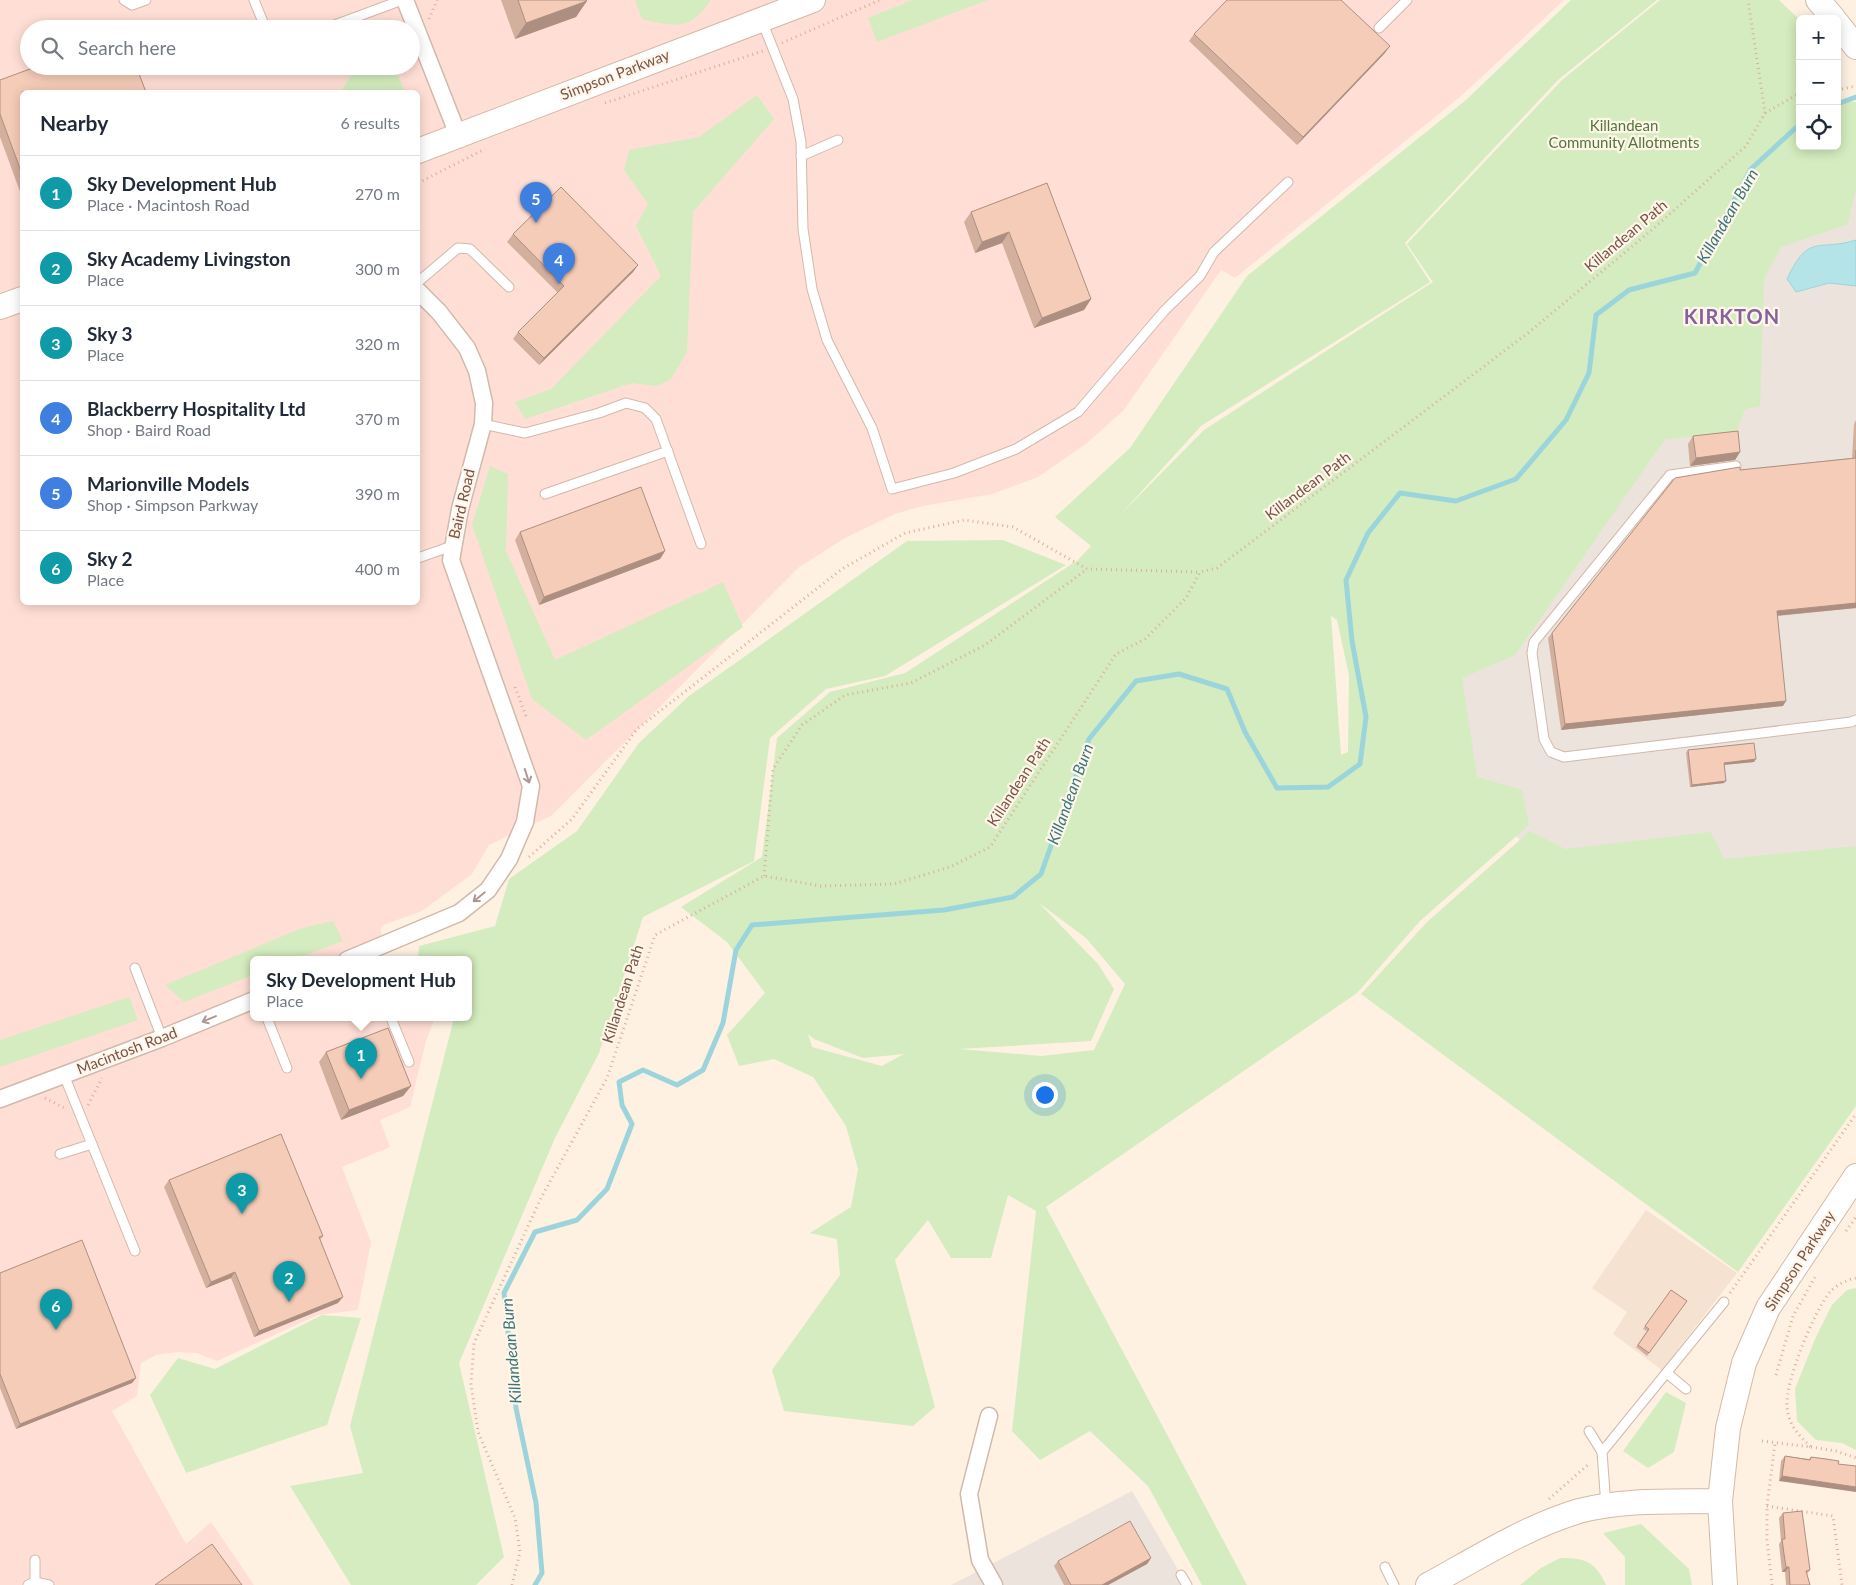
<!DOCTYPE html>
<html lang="en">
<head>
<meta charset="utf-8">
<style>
  :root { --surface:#fff; --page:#f2f2f3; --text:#1f2937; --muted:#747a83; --line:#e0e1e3; --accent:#0b8043 }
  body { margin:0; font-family:Lato,sans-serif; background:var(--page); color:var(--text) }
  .controls { position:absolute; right:15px; top:15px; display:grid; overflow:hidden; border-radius:8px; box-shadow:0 2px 12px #0003 }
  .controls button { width:45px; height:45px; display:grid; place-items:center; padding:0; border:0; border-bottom:1px solid var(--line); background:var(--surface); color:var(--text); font:25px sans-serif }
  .you { position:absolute; left:1044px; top:1094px; width:18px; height:18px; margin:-12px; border:4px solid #fff; border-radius:50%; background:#1a73e8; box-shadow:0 0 0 8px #1a73e833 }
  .badge { display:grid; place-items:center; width:32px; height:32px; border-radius:50%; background:var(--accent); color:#fff; font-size:16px; font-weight:700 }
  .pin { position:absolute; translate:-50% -41px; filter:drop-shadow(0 1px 2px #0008) }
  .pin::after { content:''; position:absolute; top:26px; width:18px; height:15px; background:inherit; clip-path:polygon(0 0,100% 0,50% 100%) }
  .popup { position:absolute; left:250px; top:956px; width:222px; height:65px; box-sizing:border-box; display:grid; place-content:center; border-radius:8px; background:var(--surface); filter:drop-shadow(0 1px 4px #0005); font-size:16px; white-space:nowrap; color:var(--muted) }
  .popup b { font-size:19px; color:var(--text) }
  .popup::after { content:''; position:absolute; left:50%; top:100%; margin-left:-10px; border:10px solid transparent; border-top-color:var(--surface) }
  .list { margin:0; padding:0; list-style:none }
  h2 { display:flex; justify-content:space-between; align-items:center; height:65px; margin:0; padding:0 20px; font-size:21px }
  h2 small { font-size:16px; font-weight:400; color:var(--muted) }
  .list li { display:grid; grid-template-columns:32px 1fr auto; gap:15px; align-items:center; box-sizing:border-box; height:75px; padding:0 20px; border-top:1px solid var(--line) }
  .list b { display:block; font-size:19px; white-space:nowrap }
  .list p { margin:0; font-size:16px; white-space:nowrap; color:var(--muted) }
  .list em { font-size:16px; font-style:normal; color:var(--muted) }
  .icon { flex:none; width:28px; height:28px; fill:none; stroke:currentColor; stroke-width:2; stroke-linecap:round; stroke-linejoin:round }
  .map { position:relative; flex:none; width:1856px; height:1585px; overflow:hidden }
  .search { position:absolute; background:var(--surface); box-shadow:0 2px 12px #0003; left:20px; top:20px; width:400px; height:55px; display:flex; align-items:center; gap:12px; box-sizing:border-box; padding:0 18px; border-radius:28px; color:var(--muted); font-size:19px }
  .panel { position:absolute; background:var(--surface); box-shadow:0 2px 12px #0003; left:20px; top:90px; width:400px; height:515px; border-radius:8px }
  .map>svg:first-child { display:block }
  .residential { fill:#f6e2d0 }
  .commercial { fill:#ffdfd5; fill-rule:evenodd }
  .industrial { fill:#ece3dd }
  .green { fill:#d4ecbf; fill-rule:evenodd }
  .water { fill:#b5e4e8; stroke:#9bd5db }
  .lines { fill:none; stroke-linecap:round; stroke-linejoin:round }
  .stream { stroke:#9bd5db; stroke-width:5 }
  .lane-casing { stroke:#d1b9ab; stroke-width:11 }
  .street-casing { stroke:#d1b9ab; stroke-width:19 }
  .secondary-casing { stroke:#d5b9a7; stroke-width:26 }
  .path { stroke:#daaf9b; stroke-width:3; stroke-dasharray:1 4; stroke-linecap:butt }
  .lane { stroke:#fff; stroke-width:9 }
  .street { stroke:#fff; stroke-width:16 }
  .secondary { stroke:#fff; stroke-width:24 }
  .wall { fill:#d3af9e }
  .shaded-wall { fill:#ac8f81 }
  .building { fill:#f5ccb8; stroke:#ac8f81 }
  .oneway { stroke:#ad9991 }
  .labels { text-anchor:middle; stroke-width:4.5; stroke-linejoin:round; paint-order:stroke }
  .street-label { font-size:15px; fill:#775547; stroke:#fff5e9 }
  .park-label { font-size:15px; fill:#51783c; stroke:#fff5e9 }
  .water-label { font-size:16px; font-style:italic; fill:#3a767e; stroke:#fff5e9 }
  .district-label { font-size:20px; font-weight:bold; letter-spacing:1px; fill:#84629b; stroke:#fff5e9 }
</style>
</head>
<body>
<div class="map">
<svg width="1856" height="1585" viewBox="0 0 1856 1585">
  <rect width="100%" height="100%" fill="#fef1e2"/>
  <polygon class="residential" points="1646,1210 1737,1273 1662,1370 1613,1334 1627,1312 1592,1288"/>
  <path class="commercial" d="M0,0h1564l-104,97 -225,181 -14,-8 -97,140 -38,34 -48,33 -46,17 -69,12 -28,8 -50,24 -47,30 -247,248 -62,29 -17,29 -50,37 -41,15 1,34h-128v58h181l-9,23 -16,66 -30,13 10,27 -48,20 29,75 -13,68 -40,5 -101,46 -20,-8 -21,-1 -20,3 -15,8 -4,33 -25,15 74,133 25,-22 43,63h-254zM29,29h382v37h-382zM22,92h396v510h-396z"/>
  <g class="industrial">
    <polygon points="1856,165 1856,869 1525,847 1438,732 1430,620 1794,209"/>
    <polygon points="1132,1491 1187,1585 951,1585"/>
  </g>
  <g class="green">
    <path d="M635,0h76c-21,31 -36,27 -69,19z"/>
    <polygon points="912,0 988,0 877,42 868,18"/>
    <path d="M1571,0h86l-99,80 -153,163 25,39 -229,144 -81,89 84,-85 229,-148 -26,-38 155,-164 98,-80h119l21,20v82l-9,3 9,-2v43h37v-45l19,1v86l-8,36 -67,23 -17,32 -4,127 -15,3 -9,24 -71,6 -150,216 -53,23 15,99 45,13 7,35 -109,96 -63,72 -311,214 201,378h-45l-54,-99 -58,-55 -50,29 -28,-29 24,-220 -28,-16 -17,63h-40l-23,-38 -33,40 40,147 -22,19 -129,-15 -12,-41 68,-95 -3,-36 -27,-6 41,-26 7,-38 -12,-43 -33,-49 -39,-18 -35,7 -12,-31 38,-42 -38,-51 -46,-35 81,-50 15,-119 53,-46 75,-19 173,-113 13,-14 -36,-29 75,-69 117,-172 219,-176zM1331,616l6,4 12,55 -1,77 -7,3zM1039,903l47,35 39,46 -31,66 -53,6 -82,-7 132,-8 23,-52 -16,-25zM808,1034l6,5 49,19 41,-4 -22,12 -70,-19z"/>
    <polygon points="353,66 394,66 405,92 341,92 354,70"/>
    <polygon points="757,95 774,119 693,212 687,352 671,379 657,386 632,383 525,419 515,402 551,389 661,276 636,226 648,204 624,170 629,150 699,137"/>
    <polygon points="490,466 508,474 506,551 555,660 723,582 743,627 586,740 532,699 472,525"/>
    <polygon points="1003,540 1066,565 885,676 826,689 770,738 754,861 643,917 599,1053 555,1138 459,1363 504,1557 476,1585 351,1585 290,1486 363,1473 350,1426 454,1018 468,1018 468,960 418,960 419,946 495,926 509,879 577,831 639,743 689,696 907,541"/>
    <polygon points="1530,831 1565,849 1711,832 1724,859 1856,846 1856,1106 1738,1272 1361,994 1427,922"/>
    <polygon points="333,921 343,941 292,960 254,960 253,975 184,1002 165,985 302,928"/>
    <polygon points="129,997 138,1020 0,1067 0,1040"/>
    <polygon points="1856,1288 1856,1450 1842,1443 1816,1440 1797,1421 1795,1389 1815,1339 1832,1305 1847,1290"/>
    <polygon points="322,1315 361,1318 327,1425 186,1473 150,1395 178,1358 215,1369"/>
    <polygon points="1666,1392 1686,1403 1674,1452 1648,1468 1623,1451"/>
    <polygon points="1641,1524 1689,1569 1692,1585 1625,1585 1625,1557 1603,1533"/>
    <path d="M1560,1558c25,0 35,3 46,27h-86l21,-17z"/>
  </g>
  <path class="water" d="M1856,240v46l-27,-3 -33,9 -9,-13c22,-47 31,-27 69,-39z"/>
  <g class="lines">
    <g class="stream">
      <polyline points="1837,104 1856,97"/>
      <polyline points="535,1585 542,1573 536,1503 516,1408 504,1293 535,1232 577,1220 607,1189 632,1124 622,1105 619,1082 643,1070 677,1085 703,1070 723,1023 736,950 752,925 944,910 1013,897 1041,874 1089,739 1136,681 1179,674 1227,689 1245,732 1277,788 1328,787 1360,764 1366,717 1352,641 1346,580 1368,533 1400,493 1456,501 1516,479 1566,420 1589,373 1596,315 1629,290 1695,273 1751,169 1800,124"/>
    </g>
    <g class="lane-casing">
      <g id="lane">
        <polyline points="124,0 132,5 146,0"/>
        <polyline points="254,0 265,27 290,29"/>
        <polyline points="762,21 793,99 801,142 803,229 812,289 827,340 872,428 892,489 954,473 1016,449 1078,412 1165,310 1200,276 1214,252 1288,182"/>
        <polyline points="1379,28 1407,0"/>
        <polyline points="324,29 402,0"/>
        <polyline points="801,156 838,140"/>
        <polyline points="418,282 458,248 470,249 509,287"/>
        <polyline points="483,424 525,433 599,413 626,403 645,408 656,419 701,544"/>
        <polyline points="1736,466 1670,475 1534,642 1532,653 1544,739 1551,752 1564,757 1851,722 1856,720"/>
        <polyline points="545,494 668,451"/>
        <polyline points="418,558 452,546"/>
        <polyline points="135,968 162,1038"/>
        <polyline points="267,1018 287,1068"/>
        <polyline points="391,1018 409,1062"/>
        <polyline points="64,1075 135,1251"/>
        <polyline points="60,1154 92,1144"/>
        <polyline points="1668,1374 1686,1389"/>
        <polyline points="1589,1431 1602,1452"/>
        <polyline points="1606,1506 1602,1452 1724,1302"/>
        <polyline points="1385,1567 1394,1585"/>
        <polyline points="1181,1575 1187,1585"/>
        <polyline points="35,1582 49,1585"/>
        <polyline points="28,1585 35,1582 35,1560"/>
      </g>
    </g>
    <g class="street-casing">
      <g id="street">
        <polyline points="405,0 458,135"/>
        <polyline points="347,960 459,913 488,890 509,859 525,822 531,786 451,560 460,509 483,424 484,403 477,371 467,348 439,312 418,291"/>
        <polyline points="0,1099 162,1038 254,1000"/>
        <polyline points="989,1416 969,1494 980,1560 994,1585"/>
      </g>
    </g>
    <g class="secondary-casing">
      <g id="secondary">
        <polyline points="1818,0 1834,19"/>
        <polyline points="1837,23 1856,47"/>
        <polyline points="418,151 813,0"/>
        <polyline points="0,307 22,299"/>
        <path d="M1428,1585c49,-27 98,-58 151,-74 46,-12 95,-9 141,-10"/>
        <polyline points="1725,1585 1720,1501 1728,1428 1744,1363 1768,1308 1856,1176"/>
      </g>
    </g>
    <g class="path">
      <polyline points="429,19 437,0"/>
      <polyline points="782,43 880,0"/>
      <polyline points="1837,90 1856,86"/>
      <polyline points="605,103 763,51"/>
      <polyline points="1765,113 1800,93"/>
      <polyline points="418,183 485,149"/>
      <polyline points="515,687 526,716"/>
      <polyline points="529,857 572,819 637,729 842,569 905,533 964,520 1013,527 1087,569 1200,572"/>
      <polyline points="764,876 773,769 802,725 845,695 911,683 985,645 1087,569"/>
      <polyline points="45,1098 64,1108"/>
      <polyline points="88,1105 102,1078"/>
      <polyline points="1846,1231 1856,1217"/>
      <polyline points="1730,1293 1856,1114"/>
      <polyline points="1776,1375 1793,1316 1815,1277"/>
      <path d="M1762,1441l49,6c-13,-12 -23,-23 -24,-41 -2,-24 27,-95 43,-114 5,-6 18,-13 26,-14"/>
      <polyline points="1811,1447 1836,1451 1856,1458"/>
      <polyline points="1549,1499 1590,1463"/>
      <polyline points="1767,1506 1833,1516 1842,1585"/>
      <polyline points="512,1585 520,1552 515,1518 478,1432 471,1384 474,1343 541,1198 607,1078 655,935 764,876 821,886 894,884 950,867 990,847 1116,654 1145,639 1186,598 1200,572 1217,568 1528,333 1653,229 1746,146 1765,113 1748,0"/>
      <polyline points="1772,1585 1767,1540 1767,1506 1775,1443"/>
    </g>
    <use href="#lane" class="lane"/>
    <use href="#street" class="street"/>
    <use href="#secondary" class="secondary"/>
  </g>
  <g class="wall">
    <polygon points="501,0 586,0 576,17 515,39"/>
    <polygon points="1194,34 1390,46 1384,54 1297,145 1189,41"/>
    <polygon points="0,80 22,92 22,197 0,137"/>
    <polygon points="1047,183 1091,299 1084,310 1034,328 1002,243 975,253 964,222 971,212"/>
    <polygon points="513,234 638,265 633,272 539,365 513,339 518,332 558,293 507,242"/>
    <polygon points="1856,420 1856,608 1777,616 1783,706 1561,730 1548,638 1552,633 1740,470 1852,458 1854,424"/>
    <polygon points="1693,436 1740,452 1735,460 1690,466 1688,444"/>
    <polygon points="520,532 665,551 660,559 539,605 515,540"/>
    <polygon points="1688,750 1754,762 1724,765 1724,783 1690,787 1686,753"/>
    <polygon points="326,1052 411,1086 403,1096 341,1120 319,1062"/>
    <polygon points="169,1180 323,1236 320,1240 338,1303 254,1337 231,1278 206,1288 164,1187"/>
    <polygon points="0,1273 136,1378 132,1383 16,1429 0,1388"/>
    <polygon points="1671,1290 1687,1301 1647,1356 1636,1347 1647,1331 1643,1329"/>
    <polygon points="1785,1456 1809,1459 1811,1457 1838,1464 1779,1481 1781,1461"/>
    <polygon points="1783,1513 1810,1570 1807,1574 1810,1585 1786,1585 1785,1572 1782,1572 1779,1544 1781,1541 1779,1518"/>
    <polygon points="1151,1558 1147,1564 1108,1585 1064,1585 1054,1566 1058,1561"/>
  </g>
  <g class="shaded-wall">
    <polygon points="587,1 576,17 515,39 526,23"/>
    <polygon points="1390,46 1384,54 1297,145 1303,137"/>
    <polygon points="1009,232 1002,243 975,253 982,242"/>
    <polygon points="638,265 633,272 539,365 544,358"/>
    <polygon points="1091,299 1084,310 1034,328 1042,318"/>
    <polygon points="1740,452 1735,460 1690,466 1696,458"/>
    <polygon points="665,551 660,559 539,605 544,597"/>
    <polygon points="1856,603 1856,608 1773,616 1777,611"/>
    <polygon points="1786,701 1783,706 1561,730 1565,724"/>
    <polygon points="1756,759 1754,762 1722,765 1724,763"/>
    <polygon points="1726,781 1724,783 1690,787 1692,785"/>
    <polygon points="411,1086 403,1096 341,1120 349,1110"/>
    <polygon points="235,1272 231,1278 206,1288 211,1282"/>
    <polygon points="343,1297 338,1303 254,1337 259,1331"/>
    <polygon points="136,1378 132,1383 16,1429 20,1424"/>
    <polygon points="1782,1476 1856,1487 1856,1492 1779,1481"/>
    <polygon points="1151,1558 1147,1564 1108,1585 1102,1585"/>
    <polygon points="1786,1567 1789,1567 1785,1572 1782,1572"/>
  </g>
  <g class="building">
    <polygon points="518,0 586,0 587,1 526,23"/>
    <polygon points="1227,0 1341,0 1390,46 1303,137 1194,34"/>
    <polygon points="38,66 136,66 146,92 22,92 22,174 0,114 0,80"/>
    <polygon points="1047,183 1091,299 1042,318 1009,232 982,242 971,212"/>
    <polygon points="561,187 638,265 544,358 518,332 564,286 513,234"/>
    <polygon points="1738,431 1740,452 1696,458 1693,436"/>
    <polygon points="1856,450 1856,603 1777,611 1786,701 1565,724 1552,633 1675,478 1740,467 1740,470 1856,458"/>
    <polygon points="641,487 665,551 544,597 520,532"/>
    <polygon points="1754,743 1756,759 1724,763 1726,781 1692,785 1688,750"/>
    <polygon points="388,1028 411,1086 349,1110 326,1052"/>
    <polygon points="281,1134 323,1236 319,1237 343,1297 259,1331 235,1272 211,1282 169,1180"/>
    <polygon points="82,1240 136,1378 20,1424 0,1374 0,1273"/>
    <polygon points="1671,1290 1687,1301 1649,1353 1638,1345 1649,1329 1645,1326"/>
    <polygon points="1785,1456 1810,1460 1811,1457 1826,1459 1839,1461 1838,1464 1856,1466 1856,1487 1782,1476"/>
    <polygon points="1802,1511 1810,1570 1806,1571 1810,1585 1790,1585 1789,1567 1786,1567 1784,1554 1782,1539 1785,1539 1783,1513"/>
    <polygon points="1130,1521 1151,1558 1102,1585 1071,1585 1058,1561"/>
    <polygon points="212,1544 242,1585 155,1585"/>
  </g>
  <defs><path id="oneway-shaft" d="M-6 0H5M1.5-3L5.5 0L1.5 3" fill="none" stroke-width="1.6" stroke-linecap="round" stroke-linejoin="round" transform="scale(1.25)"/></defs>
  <g class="oneway">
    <use href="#oneway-shaft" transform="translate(527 776) rotate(72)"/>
    <use href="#oneway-shaft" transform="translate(479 897) rotate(141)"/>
    <use href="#oneway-shaft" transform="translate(209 1019) rotate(157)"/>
  </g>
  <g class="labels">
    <g class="street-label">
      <text transform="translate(615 75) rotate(-21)" y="5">Simpson Parkway</text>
      <text transform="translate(1626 236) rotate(-40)" y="5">Killandean Path</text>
      <text transform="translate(1308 486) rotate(-37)" y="5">Killandean Path</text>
      <text transform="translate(462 504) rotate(-77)" y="5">Baird Road</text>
      <text transform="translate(1019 782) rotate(-57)" y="5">Killandean Path</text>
      <text transform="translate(623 994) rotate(-72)" y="5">Killandean Path</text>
      <text transform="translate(127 1051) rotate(-21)" y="5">Macintosh Road</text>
      <text transform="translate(1800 1261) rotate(-57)" y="5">Simpson Parkway</text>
    </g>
    <g class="park-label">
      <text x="1624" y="131">Killandean<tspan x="1624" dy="17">Community Allotments</tspan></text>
    </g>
    <g class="water-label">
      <text transform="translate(1727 216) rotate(-60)" y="6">Killandean Burn</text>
      <text transform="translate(1070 794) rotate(-70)" y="6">Killandean Burn</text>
      <text transform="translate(511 1351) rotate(-95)" y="6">Killandean Burn</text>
    </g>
    <g class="district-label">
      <text x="1732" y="324">KIRKTON</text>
    </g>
  </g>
</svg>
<div class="controls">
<button>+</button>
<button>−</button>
<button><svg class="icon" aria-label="locate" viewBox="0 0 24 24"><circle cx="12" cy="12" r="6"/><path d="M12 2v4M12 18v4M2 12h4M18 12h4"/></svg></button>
</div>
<div class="you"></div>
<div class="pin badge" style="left:361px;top:1079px;background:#0f9aa8">1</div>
<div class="popup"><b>Sky Development Hub</b>Place</div>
<div class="pin badge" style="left:289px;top:1302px;background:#0f9aa8">2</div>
<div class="pin badge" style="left:242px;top:1214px;background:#0f9aa8">3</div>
<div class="pin badge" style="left:559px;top:284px;background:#3f7fe0">4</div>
<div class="pin badge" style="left:536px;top:223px;background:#3f7fe0">5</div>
<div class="pin badge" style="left:56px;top:1330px;background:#0f9aa8">6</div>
<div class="search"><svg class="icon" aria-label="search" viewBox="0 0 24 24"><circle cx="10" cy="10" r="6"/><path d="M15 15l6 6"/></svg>Search here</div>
<section class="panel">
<h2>Nearby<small>6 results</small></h2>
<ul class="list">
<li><span class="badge" style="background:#0f9aa8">1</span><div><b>Sky Development Hub</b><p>Place · Macintosh Road</p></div><em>270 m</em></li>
<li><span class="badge" style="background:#0f9aa8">2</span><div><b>Sky Academy Livingston</b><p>Place</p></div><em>300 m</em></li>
<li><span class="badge" style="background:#0f9aa8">3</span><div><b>Sky 3</b><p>Place</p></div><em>320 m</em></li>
<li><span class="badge" style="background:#3f7fe0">4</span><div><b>Blackberry Hospitality Ltd</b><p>Shop · Baird Road</p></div><em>370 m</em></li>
<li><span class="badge" style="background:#3f7fe0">5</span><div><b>Marionville Models</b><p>Shop · Simpson Parkway</p></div><em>390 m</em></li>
<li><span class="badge" style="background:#0f9aa8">6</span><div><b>Sky 2</b><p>Place</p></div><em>400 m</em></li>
</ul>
</section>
</div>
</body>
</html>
